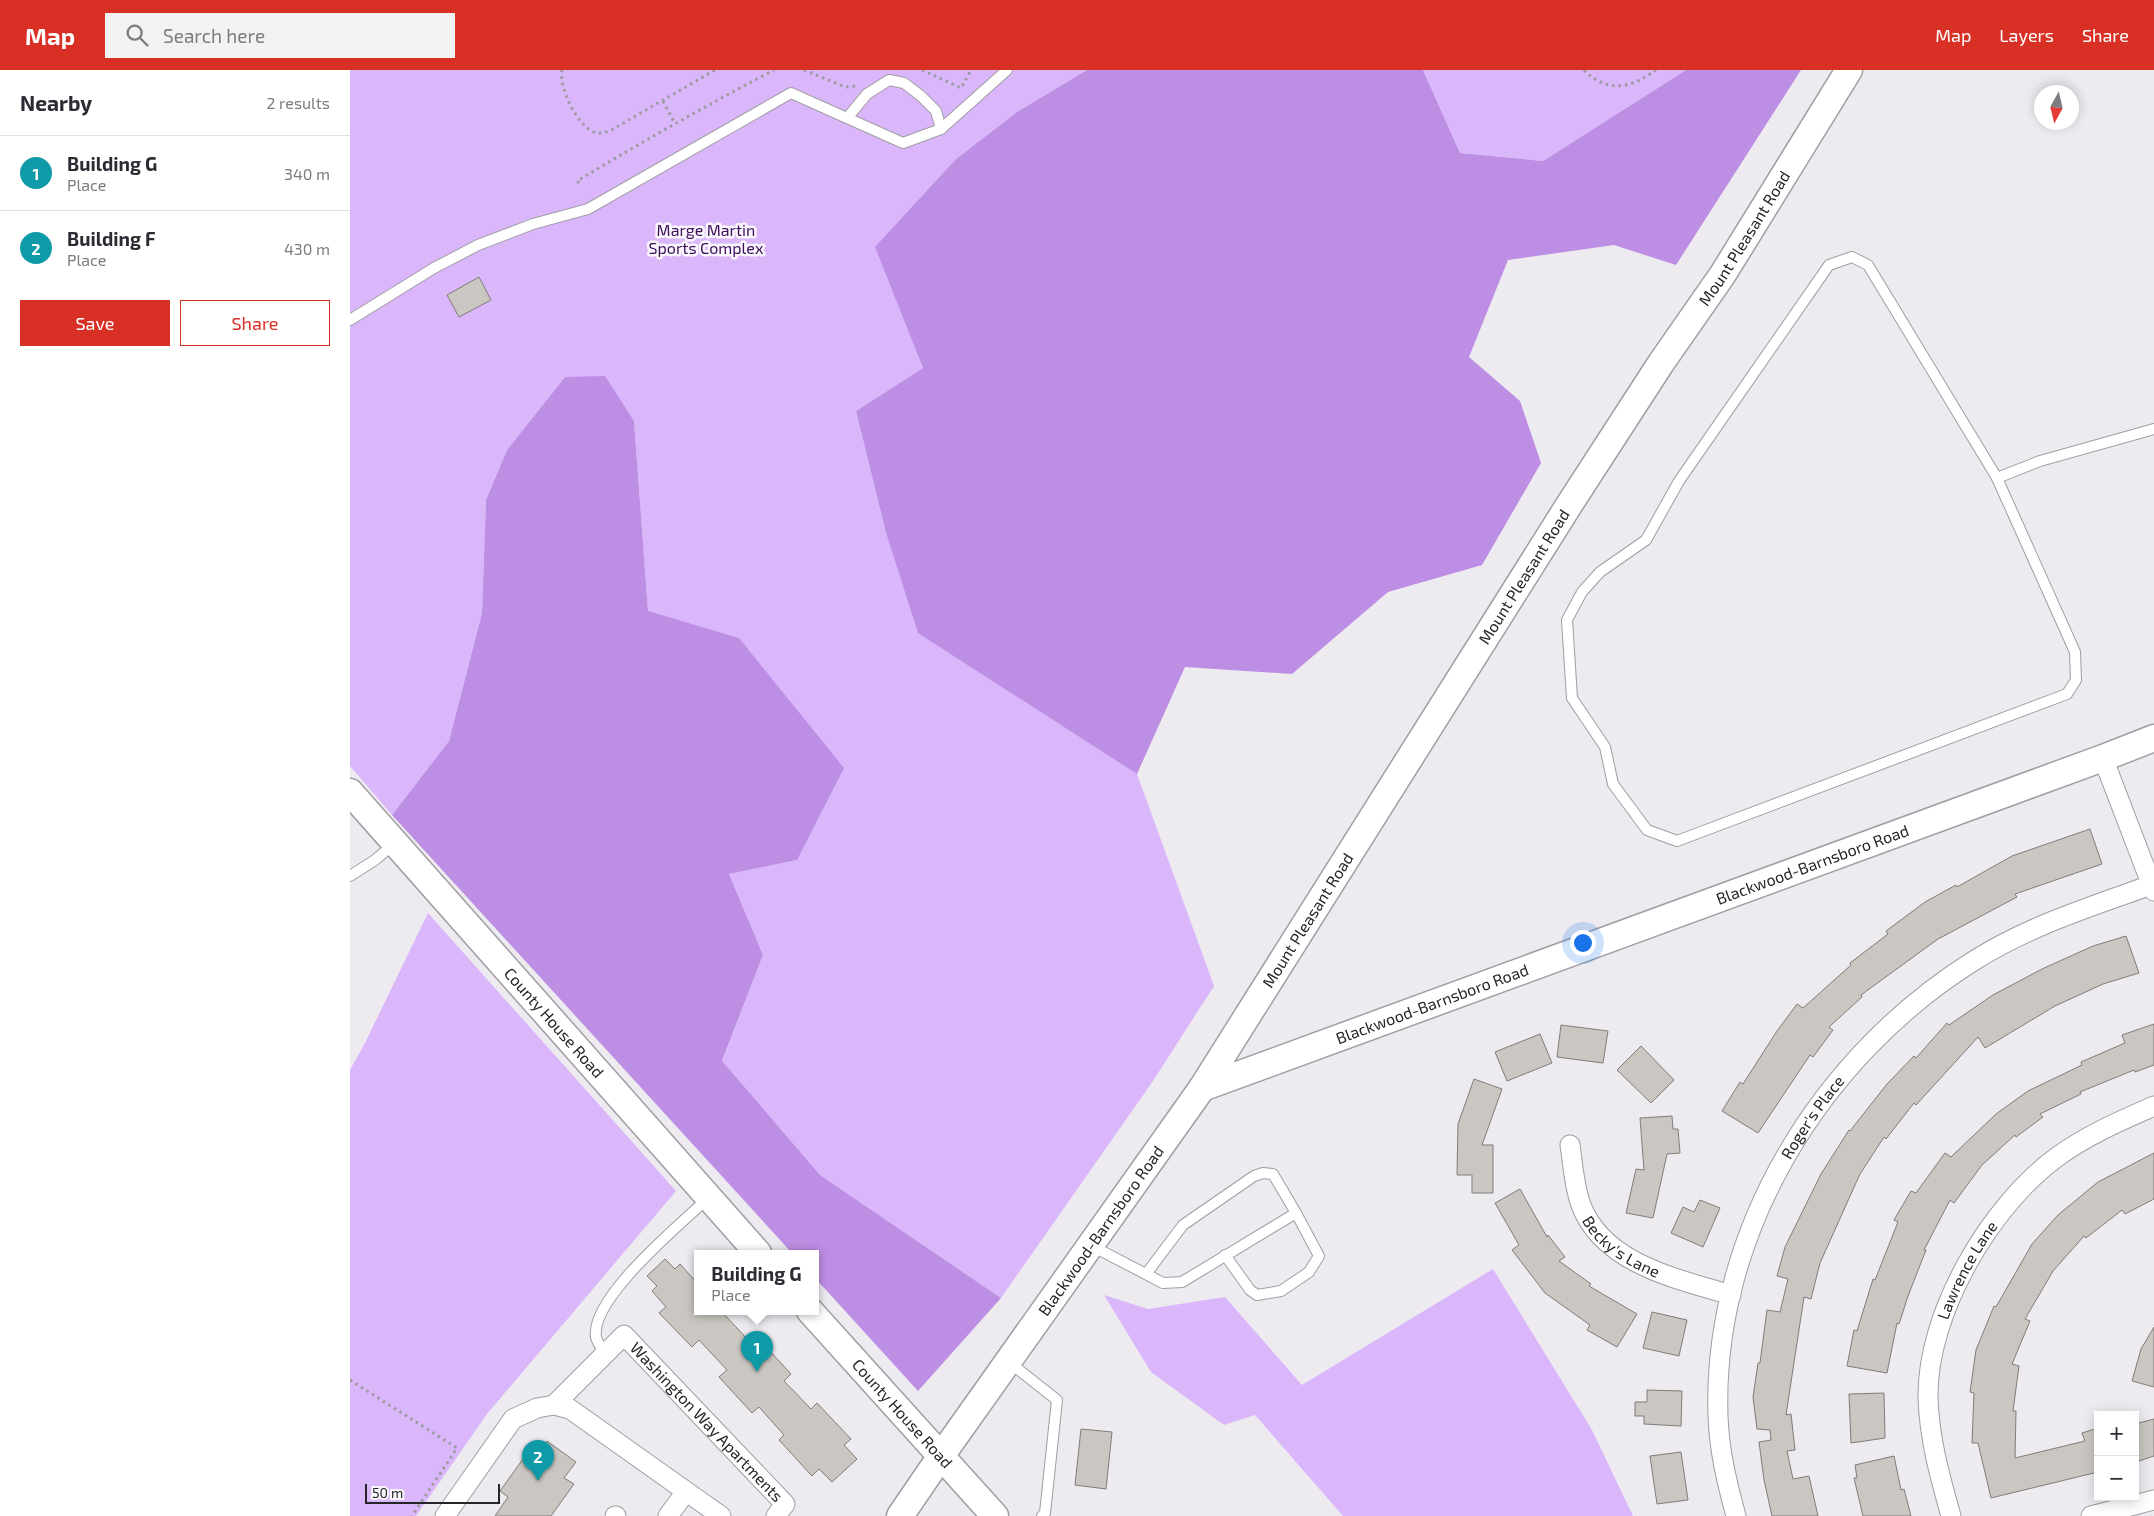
<!DOCTYPE html>
<html lang="en">
<head>
<meta charset="utf-8">
<style>
  :root { --surface:#fff; --page:#f2f2f3; --text:#2b2b33; --muted:#7c7c81; --line:#e1e1e2; --accent:#d93025 }
  body { margin:0; font-family:"Exo 2",sans-serif; background:var(--page); color:var(--text) }
  .controls { position:absolute; right:15px; bottom:15px; display:grid; overflow:hidden; border-radius:0px; box-shadow:0 2px 12px #0003 }
  .controls button { width:45px; height:45px; display:grid; place-items:center; padding:0; border:0; border-bottom:1px solid var(--line); background:var(--surface); color:var(--text); font:25px sans-serif }
  .compass { position:absolute; left:1684px; top:15px; width:45px; height:45px; border-radius:50%; background:var(--surface); box-shadow:0 2px 12px #0003; rotate:188deg }
  .scale { position:absolute; left:15px; bottom:12px; width:135px; box-sizing:border-box; padding-left:5px; border:2px solid #252426; border-top:0; font-size:14px; line-height:18px; white-space:nowrap; color:#252426; -webkit-text-stroke:4px #faf8fd; paint-order:stroke }
  .you { position:absolute; left:1232px; top:872px; width:18px; height:18px; margin:-12px; border:4px solid #fff; border-radius:50%; background:#1a73e8; box-shadow:0 0 0 8px #1a73e833 }
  .badge { display:grid; place-items:center; width:32px; height:32px; border-radius:50%; background:var(--accent); color:#fff; font-size:16px; font-weight:700 }
  .pin { position:absolute; translate:-50% -41px; filter:drop-shadow(0 1px 2px #0008) }
  .pin::after { content:''; position:absolute; top:26px; width:18px; height:15px; background:inherit; clip-path:polygon(0 0,100% 0,50% 100%) }
  .popup { position:absolute; left:344px; top:1180px; width:125px; height:65px; box-sizing:border-box; display:grid; place-content:center; border-radius:0px; background:var(--surface); filter:drop-shadow(0 1px 4px #0005); font-size:16px; white-space:nowrap; color:var(--muted) }
  .popup b { font-size:19px; color:var(--text) }
  .popup::after { content:''; position:absolute; left:50%; top:100%; margin-left:-10px; border:10px solid transparent; border-top-color:var(--surface) }
  .list { margin:0; padding:0; list-style:none }
  h2 { display:flex; justify-content:space-between; align-items:center; height:65px; margin:0; padding:0 20px; font-size:21px }
  h2 small { font-size:16px; font-weight:400; color:var(--muted) }
  .list li { display:grid; grid-template-columns:32px 1fr auto; gap:15px; align-items:center; box-sizing:border-box; height:75px; padding:0 20px; border-top:1px solid var(--line) }
  .list b { display:block; font-size:19px; white-space:nowrap }
  .list p { margin:0; font-size:16px; white-space:nowrap; color:var(--muted) }
  .list em { font-size:16px; font-style:normal; color:var(--muted) }
  .actions { display:flex; gap:10px; padding:15px 20px }
  .actions a { flex:1; padding:11px 0; border:1px solid var(--accent); border-radius:0px; text-align:center; font-size:18px; color:var(--accent) }
  .actions .main { background:var(--accent); color:#fff }
  .icon { flex:none; width:28px; height:28px; fill:none; stroke:currentColor; stroke-width:2; stroke-linecap:round; stroke-linejoin:round }
  .map { position:relative; flex:none; width:1804px; height:1446px; overflow:hidden }
  header { display:flex; align-items:center; gap:30px; box-sizing:border-box; height:70px; padding:0 25px; background:var(--accent); color:#fff }
  header strong { font-size:24px }
  nav { display:flex; gap:28px; margin-inline-start:auto; font-size:18px }
  .search { width:350px; height:45px; background:var(--page); display:flex; align-items:center; gap:12px; box-sizing:border-box; padding:0 18px; border-radius:0px; color:var(--muted); font-size:19px }
  main { display:flex }
  aside { flex:1; background:var(--surface) }
  .map>svg:first-child { display:block }
  .green { fill:#dab7fb }
  .forest { fill:#bc8ee4 }
  .building { fill:#cac7c2; stroke:#807d78 }
  .lines { fill:none; stroke-linecap:round; stroke-linejoin:round }
  .lane-casing { stroke:#a09da3; stroke-width:12 }
  .street-casing { stroke:#a09da3; stroke-width:21 }
  .secondary-casing { stroke:#a09da3; stroke-width:29 }
  .path { stroke:#9d9ba0; stroke-width:3; stroke-dasharray:2.5 4; stroke-linecap:butt }
  .lane { stroke:#fff; stroke-width:10 }
  .street { stroke:#fff; stroke-width:19 }
  .secondary { stroke:#fff; stroke-width:26 }
  .labels { text-anchor:middle; stroke-width:5; stroke-linejoin:round; paint-order:stroke }
  .park-label { font-size:16px; fill:#3d0e5a; stroke:#faf8fd }
  .street-label { font-size:16px; fill:#252426; stroke:#faf8fd }
</style>
</head>
<body>
<header>
<strong>Map</strong>
<div class="search"><svg class="icon" aria-label="search" viewBox="0 0 24 24"><circle cx="10" cy="10" r="6"/><path d="M15 15l6 6"/></svg>Search here</div>
<nav><a>Map</a><a>Layers</a><a>Share</a></nav>
</header>
<main>
<aside>
<h2>Nearby<small>2 results</small></h2>
<ul class="list">
<li><span class="badge" style="background:#0f9aa8">1</span><div><b>Building G</b><p>Place</p></div><em>340 m</em></li>
<li><span class="badge" style="background:#0f9aa8">2</span><div><b>Building F</b><p>Place</p></div><em>430 m</em></li>
</ul>
<div class="actions"><a class="main">Save</a><a>Share</a></div>
</aside>
<div class="map">
<svg width="1804" height="1446" viewBox="0 0 1804 1446">
  <rect width="100%" height="100%" fill="#edeaf0"/>
  <g class="green">
    <polygon points="0,0 737,0 667,42 606,89 526,177 573,298 506,341 536,463 568,562 787,704 864,916 803,1011 651,1228 470,1105 372,992 413,885 379,804 447,790 389,568 298,542 284,351 215,307 157,380 136,430 132,543 99,671 42,745 0,696"/>
    <polygon points="1073,0 1336,0 1193,91 1110,83"/>
    <polygon points="78,843 326,1121 137,1344 66,1446 0,1446 0,1000 15,973"/>
    <polygon points="1143,1199 1242,1360 1283,1446 993,1446 905,1345 874,1355 801,1302 754,1225 798,1239 875,1227 952,1315"/>
  </g>
  <g class="forest">
    <polygon points="737,0 1073,0 1110,83 1193,91 1336,0 1451,0 1326,195 1264,175 1158,190 1119,287 1170,331 1191,393 1132,495 1038,522 942,604 835,597 787,704 568,563 536,463 506,341 573,298 525,177 606,89 667,42"/>
    <polygon points="255,306 284,351 298,541 389,568 494,698 447,790 379,804 413,885 372,991 470,1105 651,1228 568,1321 466,1209 466,1183 442,1183 42,745 99,671 132,543 136,430 157,380 215,307"/>
  </g>
  <g class="building">
    <polygon points="129,207 141,230 109,247 97,225"/>
    <polygon points="1740,759 1752,794 1665,824 1667,827 1588,869 1511,925 1512,927 1479,957 1483,960 1463,987 1460,985 1408,1063 1372,1041 1390,1012 1393,1014 1427,961 1447,934 1453,938 1501,895 1500,893 1538,864 1536,861 1575,832 1606,815 1607,817 1662,786"/>
    <polygon points="1776,866 1789,903 1753,914 1705,936 1635,978 1628,967 1566,1035 1564,1033 1536,1069 1534,1067 1510,1104 1470,1193 1461,1229 1454,1227 1436,1345 1441,1344 1445,1380 1437,1381 1443,1409 1459,1406 1468,1446 1422,1446 1414,1410 1409,1372 1421,1370 1420,1360 1407,1359 1403,1327 1408,1293 1410,1293 1417,1240 1430,1242 1438,1209 1427,1206 1435,1177 1471,1104 1499,1060 1500,1061 1537,1014 1564,986 1566,988 1597,953 1599,955 1643,925 1692,899 1743,876"/>
    <polygon points="1804,954 1804,995 1785,1002 1784,1000 1730,1022 1731,1024 1690,1044 1693,1047 1666,1067 1665,1065 1632,1095 1604,1133 1600,1130 1574,1180 1576,1180 1558,1226 1549,1254 1547,1253 1537,1303 1497,1296 1504,1260 1507,1261 1523,1209 1525,1210 1548,1152 1544,1150 1561,1121 1566,1123 1595,1083 1601,1087 1646,1044 1678,1021 1732,995 1731,992 1775,973 1772,965"/>
    <polygon points="1211,955 1258,961 1253,993 1207,987"/>
    <polygon points="1190,964 1202,993 1157,1011 1145,982"/>
    <polygon points="1291,976 1324,1010 1301,1033 1267,1000"/>
    <polygon points="1124,1009 1152,1019 1132,1075 1143,1075 1143,1123 1122,1123 1122,1105 1107,1105 1108,1054"/>
    <polygon points="1322,1046 1323,1059 1328,1059 1330,1083 1317,1084 1303,1148 1276,1143 1286,1099 1294,1100 1290,1048"/>
    <polygon points="1804,1083 1804,1129 1775,1144 1772,1140 1736,1168 1734,1166 1703,1201 1675,1249 1680,1251 1662,1294 1669,1296 1663,1341 1666,1341 1665,1388 1735,1371 1732,1363 1748,1358 1748,1402 1641,1428 1628,1373 1622,1373 1624,1323 1620,1322 1626,1280 1644,1236 1646,1237 1682,1174 1708,1145 1748,1112"/>
    <polygon points="1170,1119 1197,1167 1198,1165 1215,1187 1209,1191 1241,1214 1239,1216 1287,1244 1267,1277 1237,1260 1240,1255 1195,1223 1162,1180 1169,1175 1145,1133"/>
    <polygon points="1350,1130 1370,1138 1353,1177 1321,1163 1333,1137 1344,1142"/>
    <polygon points="315,1189 325,1199 330,1194 348,1214 348,1241 371,1241 402,1274 408,1268 441,1304 434,1311 461,1339 467,1333 501,1369 494,1375 507,1389 482,1412 469,1399 462,1406 429,1370 434,1365 409,1337 402,1343 369,1307 377,1300 349,1270 342,1277 309,1243 316,1237 302,1221 307,1216 297,1206"/>
    <polygon points="1302,1242 1337,1250 1329,1286 1293,1278"/>
    <polygon points="1804,1257 1804,1317 1782,1311 1791,1279"/>
    <polygon points="1297,1320 1332,1321 1331,1356 1294,1354 1294,1346 1285,1346 1285,1332 1297,1332"/>
    <polygon points="1534,1323 1535,1368 1501,1373 1499,1324"/>
    <polygon points="1804,1349 1804,1386 1789,1391 1785,1378 1785,1354"/>
    <polygon points="731,1359 762,1362 756,1419 725,1415"/>
    <polygon points="197,1371 226,1392 214,1408 224,1414 201,1446 145,1446 158,1427 150,1421 178,1382 185,1388"/>
    <polygon points="1331,1382 1338,1430 1307,1434 1300,1386"/>
    <polygon points="1544,1386 1551,1420 1554,1419 1561,1446 1513,1446 1504,1408 1507,1408 1505,1395"/>
  </g>
  <g class="lines">
    <g class="lane-casing">
      <g id="lane">
        <polyline points="498,47 517,24 539,10 554,13 571,26 586,41 591,59"/>
        <polygon points="1502,187 1518,195 1647,408 1725,582 1726,610 1717,624 1327,771 1297,760 1263,714 1255,677 1222,628 1217,550 1232,522 1250,502 1296,470 1329,411 1479,195"/>
        <polyline points="0,250 84,198 128,175 183,154 238,139 441,23 553,73 591,59 657,0"/>
        <polyline points="1647,408 1690,391 1804,359"/>
        <polyline points="0,806 25,790 44,774"/>
        <polyline points="742,1176 813,1213 832,1212 946,1143 923,1104 913,1103 904,1106 833,1155 796,1204"/>
        <polyline points="875,1185 900,1220 907,1225 931,1221 959,1202 969,1186 946,1143"/>
        <path d="M255,1284c-3,-5 -8,-12 -9,-17 -6,-39 85,-113 112,-139"/>
        <polyline points="659,1292 707,1330 695,1443 692,1446"/>
      </g>
    </g>
    <g class="street-casing">
      <g id="street">
        <polyline points="1753,688 1804,821"/>
        <path id="s1" d="M1220,1075c3,20 4,41 11,60 22,59 97,74 150,90"/>
        <path id="s2" d="M204,1335l70,-70 161,169 -9,12"/>
        <polyline points="95,1446 163,1349 187,1338 204,1335 220,1339 371,1446"/>
        <polyline points="265,1446 266,1446"/>
        <polyline points="318,1446 335,1423"/>
        <path id="s3" d="M1386,1446c-9,-33 -17,-66 -18,-100 -6,-184 103,-360 257,-456 56,-35 118,-54 179,-76"/>
        <path id="s4" d="M1601,1446c-11,-39 -22,-78 -23,-119 -1,-84 62,-191 129,-240 30,-22 63,-36 97,-51"/>
        <polyline points="1741,1446 1804,1430"/>
      </g>
    </g>
    <g class="secondary-casing">
      <g id="secondary">
        <path id="s5" d="M0,722l408,461"/>
        <path id="s6" d="M852,1018l901,-330 51,-20"/>
        <path id="s7" d="M460,1241l185,205"/>
        <path id="s8" d="M550,1446l41,-60 261,-368 367,-583 92,-142 62,-89 126,-204"/>
      </g>
    </g>
    <g class="path">
      <path d="M212,0c-4,17 17,60 35,63 6,1 11,-2 16,-4l102,-59"/>
      <polyline points="454,0 495,17 506,16"/>
      <polyline points="572,0 611,18 621,0"/>
      <path d="M1234,0c24,24 47,18 72,0"/>
      <polyline points="313,31 325,54"/>
      <path d="M229,113l-2,-2c65,-39 130,-76 197,-111"/>
      <polyline points="0,1310 107,1378 62,1446"/>
    </g>
    <use href="#lane" class="lane"/>
    <use href="#street" class="street"/>
    <use href="#secondary" class="secondary"/>
  </g>
  <g class="labels">
    <g class="park-label">
      <text x="356" y="166">Marge Martin<tspan x="356" dy="18">Sports Complex</tspan></text>
    </g>
    <g class="street-label">
      <text dy="6" stroke="none"><textPath href="#s8" startOffset="1532">Mount Pleasant Road</textPath></text>
      <text dy="6" stroke="none"><textPath href="#s8" startOffset="1128">Mount Pleasant Road</textPath></text>
      <text dy="6" stroke="none"><textPath href="#s6" startOffset="650">Blackwood-Barnsboro Road</textPath></text>
      <text dy="6" stroke="none"><textPath href="#s8" startOffset="722">Mount Pleasant Road</textPath></text>
      <text dy="6" stroke="none"><textPath href="#s6" startOffset="245">Blackwood-Barnsboro Road</textPath></text>
      <text dy="6" stroke="none"><textPath href="#s5" startOffset="308">County House Road</textPath></text>
      <text dy="6" stroke="none"><textPath href="#s3" startOffset="421">Roger's Place</textPath></text>
      <text dy="6" stroke="none"><textPath href="#s8" startOffset="349">Blackwood-Barnsboro Road</textPath></text>
      <text dy="6" stroke="none"><textPath href="#s1" startOffset="121">Becky's Lane</textPath></text>
      <text dy="6" stroke="none"><textPath href="#s4" startOffset="256">Lawrence Lane</textPath></text>
      <text dy="6" stroke="none"><textPath href="#s7" startOffset="138">County House Road</textPath></text>
      <text dy="6" stroke="none"><textPath href="#s2" startOffset="219">Washington Way Apartments</textPath></text>
    </g>
  </g>
</svg>
<div class="controls">
<button>+</button>
<button>−</button>
</div>
<svg class="compass" viewBox="-18 -18 36 36"><path d="M0-13l5 13h-10z" fill="#e53935"/><path d="M0 13l5-13h-10z" fill="#7c7c81"/></svg>
<div class="scale">50 m</div>
<div class="you"></div>
<div class="pin badge" style="left:407px;top:1302px;background:#0f9aa8">1</div>
<div class="popup"><b>Building G</b>Place</div>
<div class="pin badge" style="left:188px;top:1411px;background:#0f9aa8">2</div>
</div>
</main>
</body>
</html>
